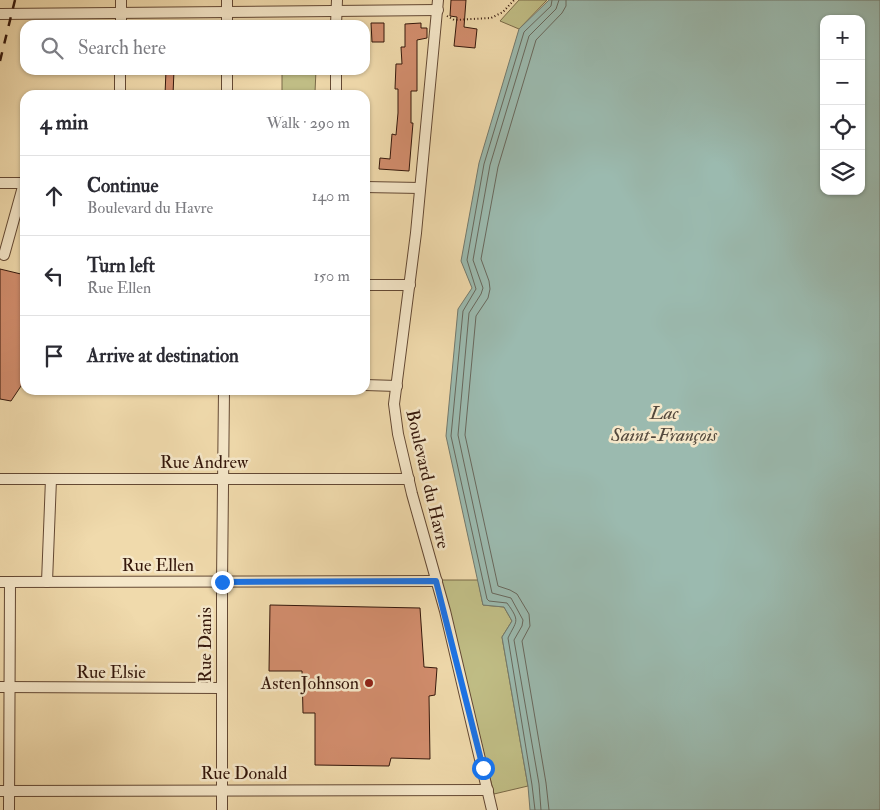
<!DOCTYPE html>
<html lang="en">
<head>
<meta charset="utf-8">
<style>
  :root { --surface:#fff; --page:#f2f2f3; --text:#2b2b33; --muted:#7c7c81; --line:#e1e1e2 }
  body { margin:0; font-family:"IM FELL Double Pica",serif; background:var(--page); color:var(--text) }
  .controls { position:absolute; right:15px; top:15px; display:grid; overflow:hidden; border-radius:10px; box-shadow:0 1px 4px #0004 }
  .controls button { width:45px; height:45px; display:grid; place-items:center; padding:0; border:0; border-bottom:1px solid var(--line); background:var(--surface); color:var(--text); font:25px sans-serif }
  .stop { position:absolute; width:15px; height:15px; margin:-11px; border:4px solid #1a73e8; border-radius:50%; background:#fff }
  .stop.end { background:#1a73e8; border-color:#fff; box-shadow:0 1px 5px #0008 }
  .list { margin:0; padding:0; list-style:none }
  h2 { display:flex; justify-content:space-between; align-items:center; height:65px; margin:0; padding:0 20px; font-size:21px }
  h2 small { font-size:16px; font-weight:400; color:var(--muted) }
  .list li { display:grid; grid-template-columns:32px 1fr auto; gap:15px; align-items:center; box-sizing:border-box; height:80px; padding:0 20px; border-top:1px solid var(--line) }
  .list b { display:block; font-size:19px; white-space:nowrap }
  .list p { margin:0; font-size:16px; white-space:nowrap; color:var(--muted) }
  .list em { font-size:16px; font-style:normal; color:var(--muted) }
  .icon { flex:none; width:28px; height:28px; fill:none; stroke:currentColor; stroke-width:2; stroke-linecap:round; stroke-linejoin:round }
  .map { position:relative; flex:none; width:880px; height:810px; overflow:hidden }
  .search { position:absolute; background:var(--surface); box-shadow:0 1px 4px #0004; left:20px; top:20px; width:350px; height:55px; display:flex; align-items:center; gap:12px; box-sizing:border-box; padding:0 18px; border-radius:15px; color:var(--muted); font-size:19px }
  .panel { position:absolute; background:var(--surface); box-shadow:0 1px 4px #0004; left:20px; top:90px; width:350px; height:305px; border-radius:15px }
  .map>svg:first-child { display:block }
  .green { fill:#c0bd85; stroke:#7a6a48 }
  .water { fill:#9bbaaf; stroke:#72796d; fill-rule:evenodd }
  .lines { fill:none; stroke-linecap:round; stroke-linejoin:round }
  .shore { stroke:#68685d; stroke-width:1 }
  .building { fill:#d28d6d; stroke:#34170b }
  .minor-casing { stroke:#634833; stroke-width:12 }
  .path { stroke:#34170b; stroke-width:2; stroke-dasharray:1 2.5; stroke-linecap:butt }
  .minor { stroke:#f5e7c9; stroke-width:10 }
  .rail { stroke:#34170b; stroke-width:2.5; stroke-dasharray:9 9; stroke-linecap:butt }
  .route { stroke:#1a73e8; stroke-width:6 }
  .poi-dot { fill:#8f2418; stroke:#f5e7c9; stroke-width:2 }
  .labels { text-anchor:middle; stroke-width:5; stroke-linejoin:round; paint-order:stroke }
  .street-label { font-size:18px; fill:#34170b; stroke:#f5e7c9 }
  .poi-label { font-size:18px; fill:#34170b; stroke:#f5e7c9; text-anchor:end }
  .water-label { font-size:19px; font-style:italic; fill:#53483c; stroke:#f5e7c9 }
</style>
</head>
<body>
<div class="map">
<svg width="880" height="810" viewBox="0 0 880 810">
  <rect width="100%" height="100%" fill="#f0daac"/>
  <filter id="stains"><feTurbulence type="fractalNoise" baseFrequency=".004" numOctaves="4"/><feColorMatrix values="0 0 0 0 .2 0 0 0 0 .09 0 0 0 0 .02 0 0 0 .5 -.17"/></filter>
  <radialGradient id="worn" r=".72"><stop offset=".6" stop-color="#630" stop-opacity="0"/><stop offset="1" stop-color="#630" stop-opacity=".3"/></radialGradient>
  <g class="green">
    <polygon points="519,0 547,0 519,29 500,21"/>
    <polygon points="282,70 316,70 315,92 282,92"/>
    <polygon points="441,580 478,580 483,605 504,607 512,621 502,637 528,786 494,794"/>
  </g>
  <path class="water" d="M549,0h331v810h-350l-2,-24 -26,-149 10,-16 -8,-14 -21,-2 -37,-169 12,-127 14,-21 -11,-27 18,-98 40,-134zM824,19h37v172h-37z"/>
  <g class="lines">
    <g class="shore">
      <path d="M535,810l-3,-25 -24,-147c8,-17 13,-16 -1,-35l-18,-2 -2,-2 -36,-163 12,-125 13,-22 -9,-29 17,-96 40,-132 27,-26 1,-6"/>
      <polyline points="541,810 539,784 514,640 522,626 523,620 511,598 492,593 458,435 469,313 481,294 483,288 473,260 490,165 529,36 556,9 559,0"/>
      <polyline points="549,810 546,783 522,641 530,626 529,614 517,594 510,590 498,586 465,435 476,316 488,298 490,289 489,281 481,259 498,167 536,40 562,13 566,6 566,0"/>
    </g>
  </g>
  <g class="building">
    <polygon points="451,0 466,0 464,27 477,29 475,48 454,46 457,17 450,16"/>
    <polygon points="371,23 384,23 384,42 372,42"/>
    <polygon points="421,23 421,28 427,28 427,38 417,40 417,91 411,91 411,123 413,123 409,171 379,169 380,158 390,159 392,134 396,135 398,113 398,89 395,89 396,64 402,64 401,47 405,47 405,24"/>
    <polygon points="166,70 174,70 173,95 165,95"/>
    <polygon points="0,269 25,275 25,380 11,401 0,399"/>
    <polygon points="270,605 420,608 424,667 437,668 435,695 429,696 430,759 391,758 389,766 315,765 315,713 303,713 302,671 269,671"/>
  </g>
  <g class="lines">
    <g class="minor-casing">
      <g id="minor">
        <polyline points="438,0 416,233 394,404 398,434 412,494 445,611 492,810"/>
        <polyline points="0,14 438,10"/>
        <polyline points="121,25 121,0"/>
        <polyline points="227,25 227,0"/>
        <polyline points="336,25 337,0"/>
        <polyline points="120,95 120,70"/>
        <polyline points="227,95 227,70"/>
        <polyline points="336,95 336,70"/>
        <polyline points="0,183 25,183"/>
        <polyline points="365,187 420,188"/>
        <polyline points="4,255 24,183"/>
        <polyline points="365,285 410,285"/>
        <polyline points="365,385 397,386"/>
        <polyline points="0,479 409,479"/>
        <polyline points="0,582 437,581"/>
        <polyline points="47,582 51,479"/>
        <polyline points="0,687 222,688"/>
        <polyline points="0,791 488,790"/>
        <polyline points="9,810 10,582"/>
        <polyline points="222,810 222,582 224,390"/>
      </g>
    </g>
    <polyline class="path" points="447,16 454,20 491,18 503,12 514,0"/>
    <use href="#minor" class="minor"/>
    <polyline class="rail" points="0,61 15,0"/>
  </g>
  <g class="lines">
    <polyline class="route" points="222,582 436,581 483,768"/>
  </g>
  <circle class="poi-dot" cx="369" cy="683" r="5"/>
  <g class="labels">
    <g class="street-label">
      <text x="204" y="468">Rue Andrew</text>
      <text transform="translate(428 479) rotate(77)" y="6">Boulevard du Havre</text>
      <text x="158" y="571">Rue Ellen</text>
      <text transform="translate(205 645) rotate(-90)" y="6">Rue Danis</text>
      <text x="111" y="678">Rue Elsie</text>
      <text x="244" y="779">Rue Donald</text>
    </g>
    <g class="poi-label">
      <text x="359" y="689">AstenJohnson</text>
    </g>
    <g class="water-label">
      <text x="664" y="419">Lac<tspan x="664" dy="22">Saint-François</tspan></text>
    </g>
  </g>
  <rect width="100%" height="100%" filter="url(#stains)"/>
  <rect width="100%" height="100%" fill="url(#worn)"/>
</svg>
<div class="controls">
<button>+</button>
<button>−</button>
<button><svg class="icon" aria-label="locate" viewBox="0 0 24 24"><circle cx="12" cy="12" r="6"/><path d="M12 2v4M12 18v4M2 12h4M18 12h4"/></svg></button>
<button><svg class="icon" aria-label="layers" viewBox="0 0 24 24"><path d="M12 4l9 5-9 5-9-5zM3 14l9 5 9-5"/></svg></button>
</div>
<div class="stop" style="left:483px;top:768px"></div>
<div class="stop end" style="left:222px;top:582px"></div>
<div class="search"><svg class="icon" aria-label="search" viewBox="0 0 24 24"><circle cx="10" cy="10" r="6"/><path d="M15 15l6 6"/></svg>Search here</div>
<section class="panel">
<h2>4 min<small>Walk · 290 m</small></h2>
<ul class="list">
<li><svg class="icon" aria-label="ahead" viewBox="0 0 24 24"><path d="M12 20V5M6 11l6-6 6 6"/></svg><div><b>Continue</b><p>Boulevard du Havre</p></div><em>140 m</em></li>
<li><svg class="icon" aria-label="left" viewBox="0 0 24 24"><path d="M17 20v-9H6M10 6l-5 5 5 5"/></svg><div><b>Turn left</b><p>Rue Ellen</p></div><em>150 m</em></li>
<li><svg class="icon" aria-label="arrive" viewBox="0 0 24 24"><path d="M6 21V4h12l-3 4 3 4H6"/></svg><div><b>Arrive at destination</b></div></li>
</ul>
</section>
</div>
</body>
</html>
